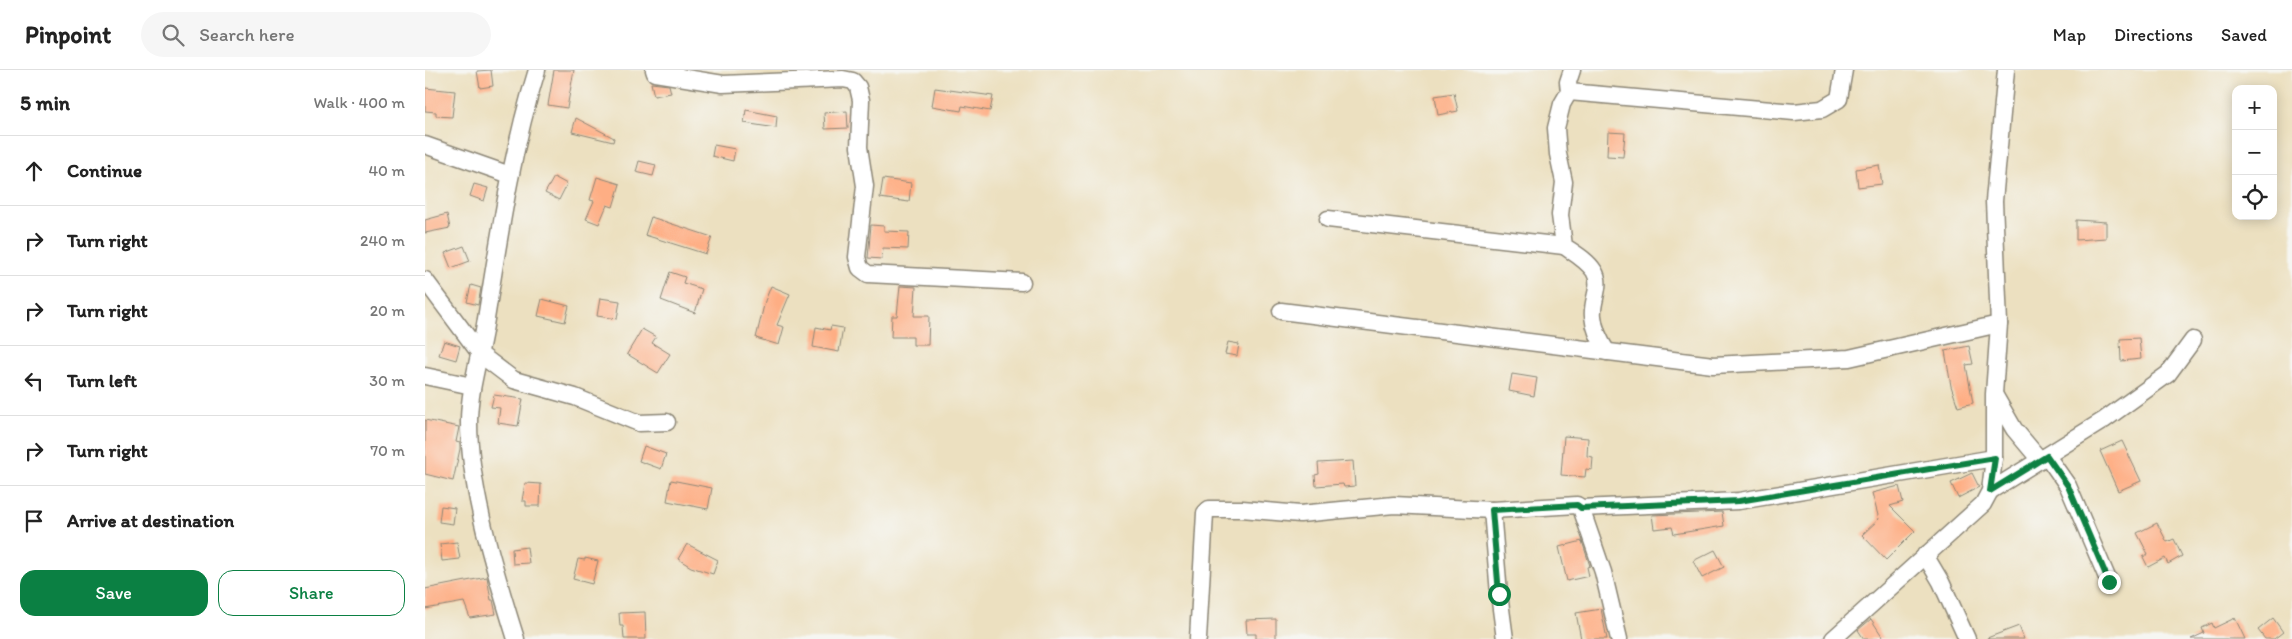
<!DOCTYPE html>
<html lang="en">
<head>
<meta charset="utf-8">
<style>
  :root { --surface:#fff; --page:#f6f6f6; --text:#222; --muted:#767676; --line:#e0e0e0; --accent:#0b8043 }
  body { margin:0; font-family:Itim,sans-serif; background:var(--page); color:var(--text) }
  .controls { position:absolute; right:15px; top:15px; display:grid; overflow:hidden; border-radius:10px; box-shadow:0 2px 12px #0003 }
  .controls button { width:45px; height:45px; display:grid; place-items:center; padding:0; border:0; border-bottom:1px solid var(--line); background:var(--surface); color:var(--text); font:25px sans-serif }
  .stop { position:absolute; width:15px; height:15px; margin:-11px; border:4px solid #0b8043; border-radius:50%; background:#fff }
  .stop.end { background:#0b8043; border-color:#fff; box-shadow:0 1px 5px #0008 }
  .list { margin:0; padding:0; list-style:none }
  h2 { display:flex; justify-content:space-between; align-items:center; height:65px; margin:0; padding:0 20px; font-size:21px }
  h2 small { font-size:16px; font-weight:400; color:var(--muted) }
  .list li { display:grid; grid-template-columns:32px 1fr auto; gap:15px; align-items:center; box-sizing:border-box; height:70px; padding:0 20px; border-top:1px solid var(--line) }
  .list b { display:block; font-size:19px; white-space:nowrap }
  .list em { font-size:16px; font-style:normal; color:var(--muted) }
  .actions { display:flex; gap:10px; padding:15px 20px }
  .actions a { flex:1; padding:11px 0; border:1px solid var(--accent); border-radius:15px; text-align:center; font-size:18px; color:var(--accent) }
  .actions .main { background:var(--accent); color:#fff }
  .icon { flex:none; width:28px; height:28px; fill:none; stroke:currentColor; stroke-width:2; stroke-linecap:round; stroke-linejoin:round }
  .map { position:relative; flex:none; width:1867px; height:569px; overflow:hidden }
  header { display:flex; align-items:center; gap:30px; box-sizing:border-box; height:70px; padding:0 25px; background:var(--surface); border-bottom:1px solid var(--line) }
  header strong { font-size:24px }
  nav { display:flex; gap:28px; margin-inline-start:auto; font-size:18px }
  .search { width:350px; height:45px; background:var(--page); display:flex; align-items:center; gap:12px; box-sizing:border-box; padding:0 18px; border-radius:28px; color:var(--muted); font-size:19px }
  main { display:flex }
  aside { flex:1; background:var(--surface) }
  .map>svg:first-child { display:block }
  .building { fill:#feae84 }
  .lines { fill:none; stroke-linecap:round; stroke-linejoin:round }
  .minor-casing { stroke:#8c8676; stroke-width:19 }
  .minor { stroke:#fff; stroke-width:16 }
  .route { stroke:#0b8043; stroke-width:6 }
</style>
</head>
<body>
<header>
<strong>Pinpoint</strong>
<div class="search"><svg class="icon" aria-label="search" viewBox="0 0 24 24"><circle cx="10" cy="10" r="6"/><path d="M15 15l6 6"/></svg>Search here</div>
<nav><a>Map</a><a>Directions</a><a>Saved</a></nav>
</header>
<main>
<aside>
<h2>5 min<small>Walk · 400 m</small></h2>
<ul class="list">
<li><svg class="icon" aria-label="ahead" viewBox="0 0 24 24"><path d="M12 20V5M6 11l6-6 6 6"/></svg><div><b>Continue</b></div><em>40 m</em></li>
<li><svg class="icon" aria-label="right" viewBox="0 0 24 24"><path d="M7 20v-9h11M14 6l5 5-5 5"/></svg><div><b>Turn right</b></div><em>240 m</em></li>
<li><svg class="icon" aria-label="right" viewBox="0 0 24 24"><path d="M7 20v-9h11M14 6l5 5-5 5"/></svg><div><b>Turn right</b></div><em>20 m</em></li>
<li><svg class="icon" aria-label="left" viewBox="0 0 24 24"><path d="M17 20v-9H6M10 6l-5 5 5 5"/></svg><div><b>Turn left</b></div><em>30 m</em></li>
<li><svg class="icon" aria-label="right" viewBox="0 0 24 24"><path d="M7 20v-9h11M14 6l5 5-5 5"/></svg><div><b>Turn right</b></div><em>70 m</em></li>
<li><svg class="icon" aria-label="arrive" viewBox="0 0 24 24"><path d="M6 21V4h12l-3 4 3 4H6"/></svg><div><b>Arrive at destination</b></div></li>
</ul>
<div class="actions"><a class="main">Save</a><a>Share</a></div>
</aside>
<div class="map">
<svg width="1867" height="569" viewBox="0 0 1867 569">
  <rect width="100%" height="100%" fill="#f6f6f2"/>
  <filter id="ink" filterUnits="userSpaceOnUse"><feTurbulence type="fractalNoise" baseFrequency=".02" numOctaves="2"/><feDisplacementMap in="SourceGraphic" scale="10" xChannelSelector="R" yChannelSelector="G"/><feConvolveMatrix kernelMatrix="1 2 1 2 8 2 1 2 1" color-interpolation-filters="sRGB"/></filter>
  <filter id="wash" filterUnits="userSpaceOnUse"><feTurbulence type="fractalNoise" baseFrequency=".0096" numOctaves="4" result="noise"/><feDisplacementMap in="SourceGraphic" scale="20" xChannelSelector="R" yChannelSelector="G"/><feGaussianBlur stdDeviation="1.12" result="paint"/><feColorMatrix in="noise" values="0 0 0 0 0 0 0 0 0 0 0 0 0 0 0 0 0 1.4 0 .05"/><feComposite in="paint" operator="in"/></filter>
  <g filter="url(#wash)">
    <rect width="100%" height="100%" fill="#ece0c0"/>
    <g id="blocks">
      <g class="building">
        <polygon points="66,0 68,16 55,18 52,1"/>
        <polygon points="129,0 149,0 142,38 123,35"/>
        <polygon points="226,13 244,15 246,23 229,26"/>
        <polygon points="0,18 30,21 27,47 11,46 11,42 0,41"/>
        <polygon points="510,18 568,26 565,41 537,36 536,41 507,36"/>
        <polygon points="1029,23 1033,41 1013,45 1010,26"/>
        <polygon points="321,40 352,46 351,58 319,53"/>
        <polygon points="422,41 423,58 400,59 399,43"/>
        <polygon points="151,48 189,68 188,72 147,62"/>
        <polygon points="1183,62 1200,63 1198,87 1182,86"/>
        <polygon points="289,75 310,79 308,91 287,86"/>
        <polygon points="214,91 231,95 228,106 211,102"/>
        <polygon points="1454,95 1457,114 1433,117 1431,99"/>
        <polygon points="129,107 142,114 134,130 120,123"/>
        <polygon points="172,107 195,114 188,137 182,135 174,154 161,149 169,131 165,130"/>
        <polygon points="458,109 486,113 484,132 455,128"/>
        <polygon points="49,114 63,118 59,131 45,126"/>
        <polygon points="22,144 25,158 0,163 0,150"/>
        <polygon points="226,147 287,167 281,184 220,165"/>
        <polygon points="1651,150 1681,152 1681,168 1651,170"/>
        <polygon points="446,155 459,156 459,161 484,162 483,179 458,178 457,189 443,188"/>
        <polygon points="39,176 45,191 26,198 20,183"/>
        <polygon points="245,202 260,207 258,213 277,219 270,243 236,230"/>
        <polygon points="46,215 56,218 53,235 42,232"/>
        <polygon points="346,216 365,224 352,255 359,257 354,275 331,268 340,231"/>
        <polygon points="475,216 491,217 489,246 504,246 503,275 488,275 488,267 466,267 467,246 472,246"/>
        <polygon points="175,228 195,231 192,249 172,246"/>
        <polygon points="117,229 144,236 140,252 113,246"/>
        <polygon points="406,256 418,258 414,282 388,277 391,257 405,260"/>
        <polygon points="217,259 231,267 227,273 245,284 233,303 202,284"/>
        <polygon points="1714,268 1716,289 1696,291 1695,269"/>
        <polygon points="19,271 35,276 31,290 14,285"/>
        <polygon points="803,272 814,274 812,286 800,284"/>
        <polygon points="1544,276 1548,294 1541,295 1548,333 1533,337 1526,316 1520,281"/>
        <polygon points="1087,304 1112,308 1109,326 1084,321"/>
        <polygon points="69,325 98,329 93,356 73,353 75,338 66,337"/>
        <polygon points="0,350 34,357 31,372 35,373 35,379 28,411 0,404"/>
        <polygon points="1139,366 1163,368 1162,386 1168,387 1167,400 1161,399 1160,407 1136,405"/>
        <polygon points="1697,371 1716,411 1693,421 1675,381"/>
        <polygon points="219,376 241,384 236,399 214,391"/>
        <polygon points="928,391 930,416 919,417 918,414 891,416 890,405 894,404 893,393"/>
        <polygon points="1547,403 1554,417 1533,428 1526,413"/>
        <polygon points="246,410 287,418 283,439 242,431"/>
        <polygon points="100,413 116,414 115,436 101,436 101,431 97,431"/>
        <polygon points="1474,416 1478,432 1465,436 1490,461 1461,490 1437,465 1454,449 1447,423"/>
        <polygon points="16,436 30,438 28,454 14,452"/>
        <polygon points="1297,442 1299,456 1249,464 1247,457 1229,459 1227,445"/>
        <polygon points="1732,453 1742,472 1749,469 1757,486 1743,494 1740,488 1723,497 1718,487 1723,484 1712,463"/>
        <polygon points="1157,471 1165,496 1162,497 1164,506 1142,511 1134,477"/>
        <polygon points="32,472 35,489 17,491 15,474"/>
        <polygon points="262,474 293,490 288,504 266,497 253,489"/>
        <polygon points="102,477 104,493 88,494 87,479"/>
        <polygon points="1290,480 1299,497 1277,508 1268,491"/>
        <polygon points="160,488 173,491 167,514 148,509 153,489 160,490"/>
        <polygon points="62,507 66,530 68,530 71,544 45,548 39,532 0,539 0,519"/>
        <polygon points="1176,539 1182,569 1156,569 1151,543"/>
        <polygon points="220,542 221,569 199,569 198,556 195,556 194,543"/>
        <polygon points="1810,548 1820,569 1766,569 1779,563 1777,558 1787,553 1789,558"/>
        <polygon points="1848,548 1858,562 1849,569 1840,569 1833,560"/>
        <polygon points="851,549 851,569 831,569 831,564 822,564 821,550"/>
        <polygon points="1446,549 1459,569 1439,569 1433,560"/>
        <polygon points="1594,556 1599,569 1562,569 1562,568"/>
      </g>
    </g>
  </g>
  <g filter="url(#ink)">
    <use href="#blocks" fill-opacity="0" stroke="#8c8676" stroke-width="1"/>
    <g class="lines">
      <g class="minor-casing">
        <g id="minor">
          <polyline points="229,0 230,3 298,14 418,9 428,11 433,17 436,30 434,77 440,116 432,187 435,198 443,204 597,212"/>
          <polyline points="1147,0 1143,12 1144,22 1369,42 1397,39 1414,29 1419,0"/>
          <path d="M1144,22l-7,12 -6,24 2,26 6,28 -4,33 4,31c10,7 23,14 30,25 9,14 -3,30 -1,45 1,13 7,25 14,36"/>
          <polyline points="0,75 85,105"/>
          <polyline points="903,149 1139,176"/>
          <polyline points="0,210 56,285 89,310 150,327 214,353 242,352"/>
          <polyline points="856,241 1288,295 1424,288 1574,254"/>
          <polyline points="0,306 47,316"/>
          <polyline points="1570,326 1589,359 1615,390"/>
          <polyline points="1622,386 1643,416 1684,512"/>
          <polyline points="1565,421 1679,350 1743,304 1768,270"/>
          <polyline points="1156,438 1314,431 1569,388"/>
          <polyline points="1067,440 1074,524 1080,569"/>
          <polyline points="1500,485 1516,512 1542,569"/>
          <path d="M91,569c-20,-64 -47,-150 -47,-217 0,-33 11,-65 16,-97 14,-86 26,-172 52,-255"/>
          <polyline points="773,569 780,443 784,439 817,439 875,444 969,435 1067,440 1152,435 1156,438 1178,502 1194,569"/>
          <polyline points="1408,569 1558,434 1565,421 1569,388 1569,324 1574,254 1569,131 1581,0"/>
        </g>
      </g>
      <use href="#minor" class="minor"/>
    </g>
  </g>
  <g class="lines" filter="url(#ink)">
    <polyline class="route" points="1074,524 1067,440 1152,435 1156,438 1314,431 1570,388 1565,421 1622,386 1643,416 1684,512"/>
  </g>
</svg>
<div class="controls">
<button>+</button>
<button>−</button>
<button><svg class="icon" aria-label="locate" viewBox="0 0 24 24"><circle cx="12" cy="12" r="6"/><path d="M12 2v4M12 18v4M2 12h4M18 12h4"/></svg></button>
</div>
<div class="stop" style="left:1074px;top:524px"></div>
<div class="stop end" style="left:1684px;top:512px"></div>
</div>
</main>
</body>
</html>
